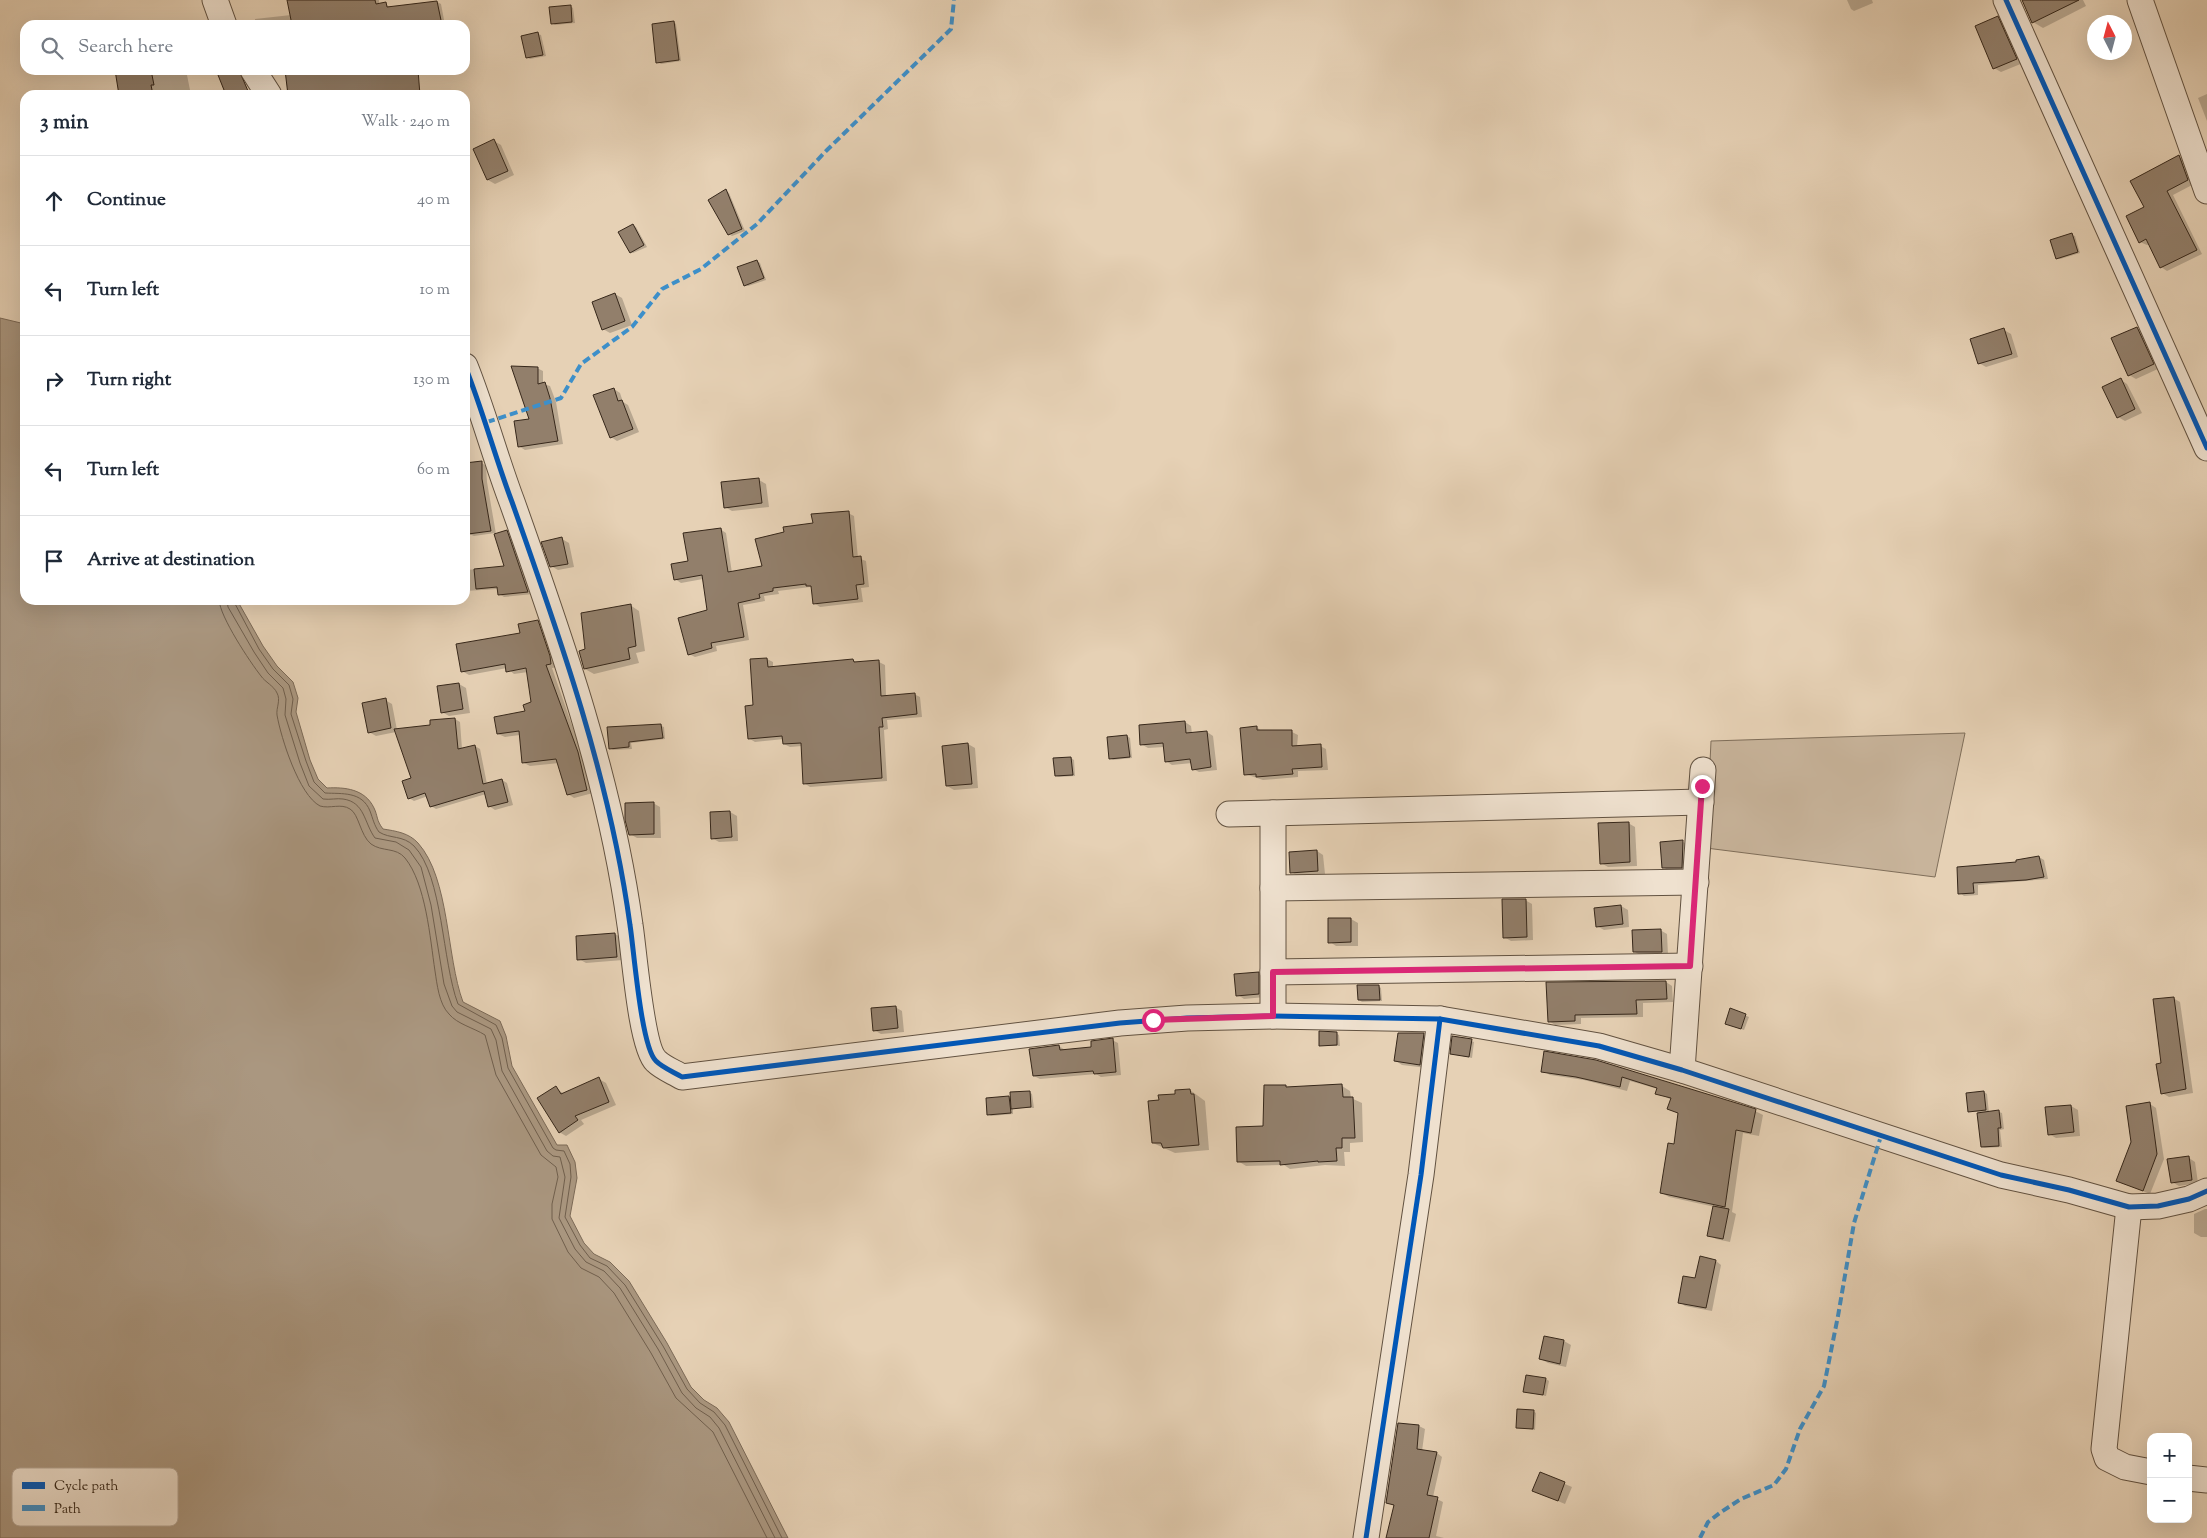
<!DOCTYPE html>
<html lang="en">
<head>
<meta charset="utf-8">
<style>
  :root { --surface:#fff; --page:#f6f6f7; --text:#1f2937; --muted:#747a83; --line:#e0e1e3 }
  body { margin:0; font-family:"Sorts Mill Goudy",serif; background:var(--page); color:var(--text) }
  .controls { position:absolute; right:15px; bottom:15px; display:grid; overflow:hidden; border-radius:10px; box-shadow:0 5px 20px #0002 }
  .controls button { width:45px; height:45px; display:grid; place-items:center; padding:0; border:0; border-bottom:1px solid var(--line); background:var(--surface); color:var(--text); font:25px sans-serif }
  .compass { position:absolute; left:2087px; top:15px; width:45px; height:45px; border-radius:50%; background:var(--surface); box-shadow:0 5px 20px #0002; rotate:354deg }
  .stop { position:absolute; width:15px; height:15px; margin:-11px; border:4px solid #db2777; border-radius:50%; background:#fff }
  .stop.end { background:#db2777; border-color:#fff; box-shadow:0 1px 5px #0008 }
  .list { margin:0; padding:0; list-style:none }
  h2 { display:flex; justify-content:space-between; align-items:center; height:65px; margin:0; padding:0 20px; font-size:21px }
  h2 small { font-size:16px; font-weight:400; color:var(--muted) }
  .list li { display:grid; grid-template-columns:32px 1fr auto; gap:15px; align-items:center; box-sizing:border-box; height:90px; padding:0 20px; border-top:1px solid var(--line) }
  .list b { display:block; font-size:19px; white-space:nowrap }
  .list em { font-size:16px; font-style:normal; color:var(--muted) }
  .icon { flex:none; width:28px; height:28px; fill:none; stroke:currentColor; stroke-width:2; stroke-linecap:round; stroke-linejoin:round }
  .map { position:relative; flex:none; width:2207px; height:1538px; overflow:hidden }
  .search { position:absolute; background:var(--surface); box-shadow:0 5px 20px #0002; left:20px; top:20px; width:450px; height:55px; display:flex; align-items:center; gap:12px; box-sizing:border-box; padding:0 18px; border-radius:15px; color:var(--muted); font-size:19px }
  .panel { position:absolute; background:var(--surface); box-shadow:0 5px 20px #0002; left:20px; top:90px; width:450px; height:515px; border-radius:15px }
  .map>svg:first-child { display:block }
  .green { fill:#c8b49b; stroke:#7f6e5a }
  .water { fill:#aa9780; stroke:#7c6a57 }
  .shadow { fill:#0003 }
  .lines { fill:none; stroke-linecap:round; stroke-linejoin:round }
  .shore { stroke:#705f4d; stroke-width:1 }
  .building { fill:#927f6b; stroke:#36271a }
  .minor-casing { stroke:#625241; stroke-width:27 }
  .minor { stroke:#efe1cf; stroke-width:25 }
  .quiet { stroke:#3d8fc9; stroke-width:4; stroke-dasharray:8 4; stroke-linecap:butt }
  .cycleway-casing { stroke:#efe1cf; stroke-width:8 }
  .cycleway { stroke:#0057b8; stroke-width:5 }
  .route { stroke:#db2777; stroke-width:6 }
  .key { fill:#efe1cf; stroke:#b8a999; stroke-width:1 }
  .key-label { font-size:14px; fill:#36271a }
</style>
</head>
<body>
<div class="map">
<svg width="2207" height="1538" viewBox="0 0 2207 1538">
  <rect width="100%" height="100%" fill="#e6d1b5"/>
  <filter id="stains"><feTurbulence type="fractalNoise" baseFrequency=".004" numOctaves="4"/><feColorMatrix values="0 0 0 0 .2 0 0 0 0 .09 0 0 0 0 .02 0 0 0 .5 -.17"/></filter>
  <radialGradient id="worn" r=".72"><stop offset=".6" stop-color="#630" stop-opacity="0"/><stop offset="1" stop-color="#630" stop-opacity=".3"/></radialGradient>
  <polygon class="green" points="1965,733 1935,877 1706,848 1711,741"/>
  <path class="water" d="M0,318l25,6v276h212l26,46 14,20 16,16 5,16 -2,14 14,48 8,19 9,9c18,-1 38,1 47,20 4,8 2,12 9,21 13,2 26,4 35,14 32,36 28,113 45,159l37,19 6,15 6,30 45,79h10l8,17 2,16 -7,38 14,27 10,11 16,8 19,19 38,62 24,44 13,13 13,8 12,14 59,116h-788z"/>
  <g class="shadow">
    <polygon points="289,0 379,0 379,5 386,4 390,8 437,2 441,4 445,25 255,25 255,19 291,15"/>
    <polygon points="1847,0 1872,0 1873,3 1854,11 1851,9"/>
    <polygon points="2024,0 2083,0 2086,6 2043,28 2033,22"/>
    <polygon points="570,6 573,8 575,23 555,25 552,23"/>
    <polygon points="1997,18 2004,22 2023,63 2001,72 1994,68"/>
    <polygon points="673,22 676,24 681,61 661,64 658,62"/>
    <polygon points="538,34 541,35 546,56 530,59 527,57"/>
    <polygon points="117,70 186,70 191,95 120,95"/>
    <polygon points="2207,94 2207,121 2198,98"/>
    <polygon points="494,141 501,145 514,175 495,184 488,180 475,150"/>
    <polygon points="2179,157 2186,161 2194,184 2173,195 2202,254 2167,271 2161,267 2150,244 2147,245 2140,242 2146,207"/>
    <polygon points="726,191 729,193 745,231 732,236 729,234"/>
    <polygon points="633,225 636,227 647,247 633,253 630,252"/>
    <polygon points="2072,235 2075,236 2080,253 2060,259 2057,258"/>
    <polygon points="757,261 760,263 766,280 748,286 745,285"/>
    <polygon points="615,294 622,298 632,325 610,333 603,329"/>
    <polygon points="2137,328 2144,332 2160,368 2136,379 2129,375"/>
    <polygon points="2004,330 2011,334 2018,357 1986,367 1979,363"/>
    <polygon points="537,368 543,371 543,384 550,386 556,402 563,444 525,450 520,447 531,420"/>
    <polygon points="2121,380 2127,384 2142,413 2125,421 2118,417"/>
    <polygon points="614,389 620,393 623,402 628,405 639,432 617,441 611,437"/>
    <polygon points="465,403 469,414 465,415"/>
    <polygon points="482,463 486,466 487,482 496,534 506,531 511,534 533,594 504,597 499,594 498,589 465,591 465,570 506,567 495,533 474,536 469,534 465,509 465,465"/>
    <polygon points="759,480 766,484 769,507 732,511 725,507"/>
    <polygon points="848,513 854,516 858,558 866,561 869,587 861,588 863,602 820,607 814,603 812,588 810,587 778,591 779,594 764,596 765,601 743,605 749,640 716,646 717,651 695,657 689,654 709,611 703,579 681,583 675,579 720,529 726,533 732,573 763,567 814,524"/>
    <polygon points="562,539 569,543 574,567 558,570 551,566"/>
    <polygon points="630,605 639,611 645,651 636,653 639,663 594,674 585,669 587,650"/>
    <polygon points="538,621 544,625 557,667 552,668 583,757 593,793 574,798 568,794 559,763 530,766 524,763 520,735 505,737 498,734 527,712 533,703 528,672 514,674 507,668 469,675 462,671"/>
    <polygon points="767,659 773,662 773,668 853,660 857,663 879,662 885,665 886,696 914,694 920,697 922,717 887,720 888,729 884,730 887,781 810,787 804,783 802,746 790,747 784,744 784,739 755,742 750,739 755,706"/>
    <polygon points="459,684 466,688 470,713 449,716 442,712"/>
    <polygon points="385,700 392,704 397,730 432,726 455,719 460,722 462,749 475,746 480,749 487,784 502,780 507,783 513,805 495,810 489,806 486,794 436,809 431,806 428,796 414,801 409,798 413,779 396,732 376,736 369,732"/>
    <polygon points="1185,722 1191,726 1192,734 1207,732 1213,736 1217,770 1199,772 1193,769 1192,763 1172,765 1166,761 1164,747 1148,748 1141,744"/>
    <polygon points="661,726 664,727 665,739 631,743 632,749 613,750 610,748"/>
    <polygon points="1257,727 1262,732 1292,732 1298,735 1297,747 1320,746 1326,749 1328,770 1298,771 1298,777 1263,780 1245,774"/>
    <polygon points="1127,736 1130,738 1132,758 1113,760 1110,758"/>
    <polygon points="968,744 975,748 978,788 954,790 947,786"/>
    <polygon points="1071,758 1074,760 1075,776 1059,777 1056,776"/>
    <polygon points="653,803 660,807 661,838 637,838 630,834"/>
    <polygon points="730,812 737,816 738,841 719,842 712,838"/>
    <polygon points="1628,823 1635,827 1637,866 1608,867 1601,863"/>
    <polygon points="1683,842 1690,846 1688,871 1670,871 1663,867"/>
    <polygon points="1317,851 1323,855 1325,874 1298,876 1291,872"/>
    <polygon points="2039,857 2044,860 2048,879 1978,885 1978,895 1964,896 1960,893 1958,868 2018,864"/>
    <polygon points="1525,900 1532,904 1533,940 1511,941 1504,937"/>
    <polygon points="1621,906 1628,910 1629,927 1604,930 1597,926"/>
    <polygon points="1351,919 1358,923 1358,946 1336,946 1330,942"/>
    <polygon points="1660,930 1667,934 1668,955 1642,956 1635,952"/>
    <polygon points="615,934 622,938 623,960 586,963 579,959 577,937"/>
    <polygon points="1258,973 1265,977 1265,997 1244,999 1238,995"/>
    <polygon points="1666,982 1672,986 1673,1002 1643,1003 1643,1017 1581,1018 1581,1024 1555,1025 1549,1021"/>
    <polygon points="1378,986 1381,988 1382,1001 1362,1002 1359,1000"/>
    <polygon points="2173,998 2180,1002 2193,1093 2169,1097 2162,1093 2163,1064"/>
    <polygon points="895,1007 902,1011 904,1032 881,1034 874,1030"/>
    <polygon points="1731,1010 1749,1017 1744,1030 1729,1025"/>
    <polygon points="1336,1033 1339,1035 1340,1046 1320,1045"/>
    <polygon points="1423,1034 1430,1038 1427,1068 1402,1065 1396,1061"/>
    <polygon points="1112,1040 1118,1043 1121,1075 1101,1077 1096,1074 1040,1079 1034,1076 1059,1046 1065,1050 1093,1048"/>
    <polygon points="1471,1041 1474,1042 1472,1058 1452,1054"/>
    <polygon points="1545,1053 1755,1111 1763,1115 1759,1136 1743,1133 1732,1212 1736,1214 1730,1242 1716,1239 1709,1235 1715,1207 1669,1197 1662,1193 1676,1146 1679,1114 1669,1109 1672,1100 1657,1093 1658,1089 1630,1081 1627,1091 1584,1080 1550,1075 1543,1071"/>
    <polygon points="599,1079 606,1083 616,1105 581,1120 584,1124 566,1136 559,1132 556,1088 564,1094"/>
    <polygon points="1342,1086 1350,1091 1351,1098 1362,1103 1363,1142 1350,1143 1350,1152 1344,1152 1345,1166 1325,1165 1290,1169 1284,1165 1246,1166 1238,1161 1264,1127 1286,1087 1289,1089"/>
    <polygon points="1190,1090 1205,1101 1209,1150 1175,1153 1153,1143 1160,1101"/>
    <polygon points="1029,1092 1032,1094 1034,1108 1013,1108 1013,1114 991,1116 988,1114 1009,1097 1011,1099"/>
    <polygon points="1984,1092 1987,1094 1989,1113 1999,1112 2002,1113 2004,1129 2000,1130 2002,1147 1985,1148 1982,1147 1978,1112 1970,1111"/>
    <polygon points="2150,1104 2156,1108 2164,1159 2150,1194 2118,1181"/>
    <polygon points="2071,1106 2078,1110 2080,1136 2056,1138 2049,1134"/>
    <polygon points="2189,1158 2195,1162 2198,1183 2179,1186 2172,1182"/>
    <polygon points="2205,1209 2207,1209 2207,1237 2201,1237 2194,1233 2194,1214"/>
    <polygon points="1716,1261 1721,1265 1712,1311 1685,1306 1680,1302 1696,1280"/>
    <polygon points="1545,1338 1564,1341 1571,1345 1566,1367 1548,1363 1541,1359"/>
    <polygon points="1546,1379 1549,1381 1546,1396 1525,1392"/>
    <polygon points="1533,1411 1536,1413 1535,1430 1517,1427"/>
    <polygon points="1419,1426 1425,1429 1422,1451 1437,1453 1442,1457 1433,1497 1443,1502 1436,1536 1444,1538 1387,1538 1395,1506 1387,1502"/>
    <polygon points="1541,1474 1572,1487 1565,1504 1534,1491"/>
  </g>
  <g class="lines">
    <g class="shore">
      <path d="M219,600c1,17 31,62 42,76 4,6 13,10 16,17 4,7 -1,15 0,22 4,23 22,80 43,91 10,3 21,-3 30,3 9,5 10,26 21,35 11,8 25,3 34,14 21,26 25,80 30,113 2,13 4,33 14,43 8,10 25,14 36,21l11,40 45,80 15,12 2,10 -6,27v15l16,33 13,16 18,9 15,16 37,60 25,45 37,34 54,106"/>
      <path d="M227,600l1,7 26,45 14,21 15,15 3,11 -1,16 15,48 9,23 14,13c7,1 14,-1 20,0 22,3 21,24 32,39l21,4 13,8 12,17 10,38 13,79 8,22 5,6 34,17 5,11 6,31 45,80 6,5 7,1 5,20 -6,41 16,31 11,13 18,9 16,17 38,61 24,44 14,15 14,9 9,11 56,110"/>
      <path d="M233,600l26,49 14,20 16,16 4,14 -2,15 15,47 8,21 11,11c17,1 37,-2 45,18 3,8 4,14 9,21 11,7 24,3 35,14 29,30 28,116 44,158l38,21 6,13 6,30 45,80 3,2 8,1 6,13 1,13 -6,40 15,28 10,13 17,8 18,19 38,61 24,43 13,14 14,9 11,13 57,113"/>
    </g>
  </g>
  <g class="building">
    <polygon points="287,0 375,0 376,4 386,2 387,7 437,1 442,25 292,25"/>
    <polygon points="2022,0 2079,0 2032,23"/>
    <polygon points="571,5 572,22 551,24 549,7"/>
    <polygon points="1998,16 2017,59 1993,69 1975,26"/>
    <polygon points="674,21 679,60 656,63 652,24"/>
    <polygon points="538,32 543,55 526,58 521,36"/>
    <polygon points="115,70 151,70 154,85 151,85 153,95 119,95"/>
    <polygon points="216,70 239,70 248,91 237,95 226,95"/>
    <polygon points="285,70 418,70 420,95 288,95"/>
    <polygon points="494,139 508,171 487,180 473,149"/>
    <polygon points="2179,155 2188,180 2167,191 2197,250 2160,268 2146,239 2139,243 2126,216 2144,207 2130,181"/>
    <polygon points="726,189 742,229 728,235 708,200"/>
    <polygon points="633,224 644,245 630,253 618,232"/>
    <polygon points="2072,233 2078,252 2056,259 2050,240"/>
    <polygon points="757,260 764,278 744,286 737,267"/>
    <polygon points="615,293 625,321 602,330 592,302"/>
    <polygon points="2137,327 2154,364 2128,376 2111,338"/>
    <polygon points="2004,328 2012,354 1978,364 1970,339"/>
    <polygon points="511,366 538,367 538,384 545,382 550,398 558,441 518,447 514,421 529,419"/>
    <polygon points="2121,378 2135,409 2117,418 2102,387"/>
    <polygon points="614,388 618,401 622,400 633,429 610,438 593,395"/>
    <polygon points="482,461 482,479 491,531 468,534 465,514 465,463"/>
    <polygon points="759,478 762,503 724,508 721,482"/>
    <polygon points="849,511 853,557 861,556 864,584 856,585 858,599 813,604 811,586 806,586 806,584 773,588 773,591 759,594 760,598 738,603 744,637 711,643 712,648 688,655 678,618 707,610 702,575 674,580 671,564 688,561 683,533 721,528 728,572 762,566 755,539 784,532 783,527 813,523 811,514"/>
    <polygon points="507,530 528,592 498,595 497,587 476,589 474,569 504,566 494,534"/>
    <polygon points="562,537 568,564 550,567 541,542"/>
    <polygon points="631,604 636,646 628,648 630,659 584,669 579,651 585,649 581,613"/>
    <polygon points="538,620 550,656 551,664 546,665 578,752 587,790 567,795 556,759 522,763 519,731 497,734 494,717 525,711 523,705 531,702 526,668 506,672 505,664 461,672 456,644 520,633 518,624"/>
    <polygon points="767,658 768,667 853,659 854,662 879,660 881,696 915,693 917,714 882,718 883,727 879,727 882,778 803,784 801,743 783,744 782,736 748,739 745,706 753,705 750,659"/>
    <polygon points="459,683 463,709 441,713 437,686"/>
    <polygon points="386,698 391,728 368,733 362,703"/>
    <polygon points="455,718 458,749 475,745 483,784 502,779 508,802 488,807 484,791 430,807 425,793 408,799 402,781 411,778 394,729 430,725 430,720"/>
    <polygon points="1185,721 1186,733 1207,731 1211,767 1192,770 1190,759 1165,762 1163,743 1140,745 1139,725"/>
    <polygon points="661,724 663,738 629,742 629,747 609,749 607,727"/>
    <polygon points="1257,726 1257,730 1292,730 1292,746 1321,744 1322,767 1292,769 1293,774 1256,777 1256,774 1244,775 1240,728"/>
    <polygon points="1127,735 1130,757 1109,759 1107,737"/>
    <polygon points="968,743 972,784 946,786 942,746"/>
    <polygon points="1071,757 1073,775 1055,776 1053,758"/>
    <polygon points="654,802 654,834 629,835 625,820 625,803"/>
    <polygon points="730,811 732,837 711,839 710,812"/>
    <polygon points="1629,822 1630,862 1600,864 1598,823"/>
    <polygon points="1683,840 1682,868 1662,868 1660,842"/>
    <polygon points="1317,850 1318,871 1290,873 1289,852"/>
    <polygon points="2039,856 2044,877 2026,880 1973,883 1974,893 1958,894 1957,867 2016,862 2016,860"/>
    <polygon points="1502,899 1526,899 1527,937 1503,938"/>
    <polygon points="1621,905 1623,924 1596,927 1594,908"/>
    <polygon points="1328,918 1351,918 1351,942 1328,943"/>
    <polygon points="1661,929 1662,952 1633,952 1632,930"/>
    <polygon points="615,933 617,957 577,960 576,936"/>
    <polygon points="1259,972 1259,994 1236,996 1234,974"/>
    <polygon points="1666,981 1667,999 1636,1000 1637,1014 1575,1015 1575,1021 1548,1022 1546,982"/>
    <polygon points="1357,985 1379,985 1380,1000 1358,1000"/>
    <polygon points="2174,997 2186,1089 2161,1094 2156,1064 2161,1063 2153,999"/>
    <polygon points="896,1006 898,1028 873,1031 871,1008"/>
    <polygon points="1730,1008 1746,1014 1741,1029 1725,1024"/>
    <polygon points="1319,1031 1337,1032 1337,1045 1319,1046"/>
    <polygon points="1398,1033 1424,1033 1420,1065 1394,1061"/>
    <polygon points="1452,1036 1472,1039 1469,1057 1450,1054"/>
    <polygon points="1113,1038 1116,1072 1094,1074 1093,1071 1033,1076 1029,1049 1059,1045 1060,1050 1091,1047 1091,1041"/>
    <polygon points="1544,1051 1596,1060 1756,1109 1751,1133 1736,1130 1725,1207 1660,1193 1668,1143 1674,1144 1678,1113 1667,1109 1671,1098 1655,1094 1657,1088 1622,1077 1620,1087 1576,1077 1541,1072"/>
    <polygon points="599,1077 609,1102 575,1116 578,1120 559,1133 537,1098 556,1086 561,1094"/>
    <polygon points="1342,1084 1343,1097 1353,1097 1355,1138 1342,1138 1342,1148 1336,1148 1337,1161 1318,1162 1318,1161 1280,1165 1280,1161 1237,1162 1236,1127 1263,1126 1264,1085 1286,1085 1286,1087"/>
    <polygon points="1190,1089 1191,1094 1194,1094 1199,1145 1163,1148 1161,1143 1152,1143 1148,1101 1159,1100 1158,1095 1175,1094 1175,1090"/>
    <polygon points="1030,1091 1031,1107 1011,1109 1010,1092"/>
    <polygon points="1984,1091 1986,1110 1968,1112 1966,1093"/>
    <polygon points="1009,1096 1011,1113 987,1115 986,1098"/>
    <polygon points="2150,1102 2157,1154 2143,1191 2116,1181 2131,1142 2126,1106"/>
    <polygon points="2071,1105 2074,1132 2048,1135 2045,1107"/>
    <polygon points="1999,1110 2001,1128 1998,1128 1999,1146 1981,1147 1977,1113"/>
    <polygon points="2189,1156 2192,1180 2171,1183 2167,1159"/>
    <polygon points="1713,1206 1729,1209 1723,1239 1707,1236"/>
    <polygon points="1700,1256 1716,1260 1706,1308 1678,1303 1683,1276 1695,1278"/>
    <polygon points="1544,1336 1564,1340 1560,1364 1539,1359"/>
    <polygon points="1526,1375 1546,1378 1543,1395 1523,1392"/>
    <polygon points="1517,1409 1534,1410 1533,1429 1516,1428"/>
    <polygon points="1398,1423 1419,1425 1417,1449 1437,1452 1427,1495 1438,1497 1429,1538 1386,1538 1394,1505 1386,1503"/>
    <polygon points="1540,1472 1565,1482 1558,1501 1532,1491"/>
  </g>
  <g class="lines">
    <g class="minor-casing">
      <g id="minor">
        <polyline points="215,0 224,25"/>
        <polyline points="2006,0 2207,448"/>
        <polyline points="2140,0 2207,191"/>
        <polyline points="253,70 269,95"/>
        <path d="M465,366c18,45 30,91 47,136 49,138 98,277 118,423 4,25 11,122 26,136 7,7 18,11 26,16l438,-54 67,-5 86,-2 167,3 159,27 83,24 319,105 68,15 60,17 29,-1 31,-7 18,-8"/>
        <polyline points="1229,814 1701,802"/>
        <polyline points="1273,888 1696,882"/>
        <polyline points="1273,972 1690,966"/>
        <polyline points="1273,1016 1273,813"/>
        <polyline points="1682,1070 1703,770"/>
        <polyline points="2129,1207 2104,1449 2107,1458 2125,1467 2151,1472"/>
        <polyline points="2188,1478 2207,1480"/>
        <polyline points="1366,1538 1421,1175 1440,1019"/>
      </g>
    </g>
    <use href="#minor" class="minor"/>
    <g class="quiet">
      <polyline points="487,422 561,398 581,364 632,327 662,289 701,269 757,224 826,151 951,29 954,0"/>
      <polyline points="1700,1538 1708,1522 1721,1512 1741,1499 1774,1485 1786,1469 1800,1429 1824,1386 1838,1316 1854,1223 1881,1136"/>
    </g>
    <g class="cycleway-casing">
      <g id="cycleway">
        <polyline points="2006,0 2207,448"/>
        <path d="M465,366c18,45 30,91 47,136 49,138 98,277 118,423 4,25 11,122 26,136 7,7 18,11 26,16l438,-54 67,-5 86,-2 167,3 159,27 83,24 319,105 68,15 60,17 29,-1 31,-7 18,-8"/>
        <polyline points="1366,1538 1421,1175 1440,1019"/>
      </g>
    </g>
    <use href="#cycleway" class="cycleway"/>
  </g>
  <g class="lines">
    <polyline class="route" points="1153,1020 1273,1016 1273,972 1690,966 1702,786"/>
  </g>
  <rect x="12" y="1468" width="166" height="58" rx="8" class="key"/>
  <rect x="22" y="1482" width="23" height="7" fill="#0057b8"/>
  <rect x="22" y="1505" width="23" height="6" fill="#3d8fc9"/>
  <g class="key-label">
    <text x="54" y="1490">Cycle path</text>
    <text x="54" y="1513">Path</text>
  </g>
  <rect width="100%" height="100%" filter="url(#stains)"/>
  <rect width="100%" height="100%" fill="url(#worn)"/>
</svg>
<div class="controls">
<button>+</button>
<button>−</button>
</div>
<svg class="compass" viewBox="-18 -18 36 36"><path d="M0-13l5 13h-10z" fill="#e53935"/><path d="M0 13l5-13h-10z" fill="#747a83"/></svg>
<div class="stop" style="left:1153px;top:1020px"></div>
<div class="stop end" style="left:1702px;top:786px"></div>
<div class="search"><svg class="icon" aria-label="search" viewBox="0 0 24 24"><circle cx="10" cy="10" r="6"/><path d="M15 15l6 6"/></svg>Search here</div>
<section class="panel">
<h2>3 min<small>Walk · 240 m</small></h2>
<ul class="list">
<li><svg class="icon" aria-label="ahead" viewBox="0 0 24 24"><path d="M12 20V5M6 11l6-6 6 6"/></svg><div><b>Continue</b></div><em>40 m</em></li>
<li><svg class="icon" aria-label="left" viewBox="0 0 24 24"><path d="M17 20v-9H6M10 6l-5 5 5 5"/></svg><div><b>Turn left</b></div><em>10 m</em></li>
<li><svg class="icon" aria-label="right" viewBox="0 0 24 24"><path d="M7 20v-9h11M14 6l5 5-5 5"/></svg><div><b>Turn right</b></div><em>130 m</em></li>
<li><svg class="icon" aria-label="left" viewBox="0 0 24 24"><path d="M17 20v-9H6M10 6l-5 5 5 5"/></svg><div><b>Turn left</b></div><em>60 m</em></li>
<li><svg class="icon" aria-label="arrive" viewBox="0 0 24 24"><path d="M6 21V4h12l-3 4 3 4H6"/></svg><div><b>Arrive at destination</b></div></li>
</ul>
</section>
</div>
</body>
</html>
